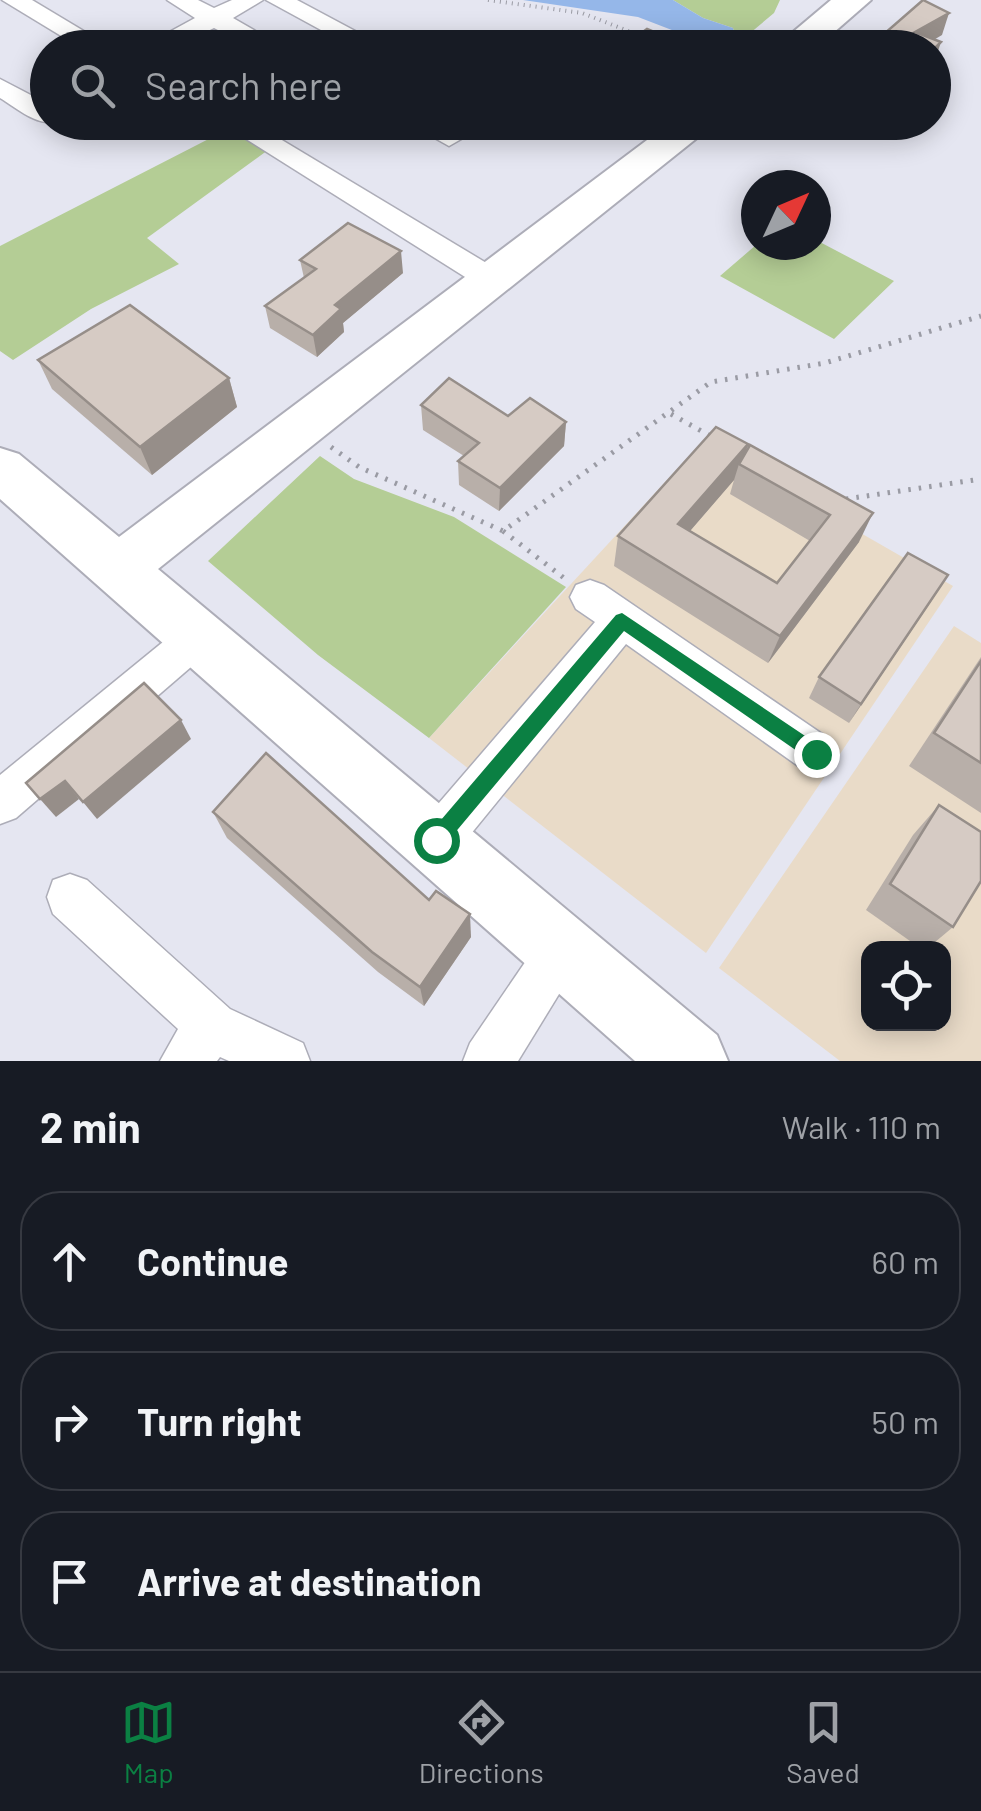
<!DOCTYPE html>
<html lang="en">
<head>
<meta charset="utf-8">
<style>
  :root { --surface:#171b24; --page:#20242c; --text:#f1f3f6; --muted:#9ea1a6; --line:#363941; --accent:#0b8043 }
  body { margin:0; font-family:Barlow,sans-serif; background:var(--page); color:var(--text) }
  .controls { position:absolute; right:30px; bottom:30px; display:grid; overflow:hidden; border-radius:20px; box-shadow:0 5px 25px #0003 }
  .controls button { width:90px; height:90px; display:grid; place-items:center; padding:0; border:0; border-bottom:2px solid var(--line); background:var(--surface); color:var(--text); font:50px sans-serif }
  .compass { position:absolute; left:741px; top:170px; width:90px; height:90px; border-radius:50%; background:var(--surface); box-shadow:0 5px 25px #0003; rotate:46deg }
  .stop { position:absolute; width:30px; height:30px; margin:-22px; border:8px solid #0b8043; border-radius:50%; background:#fff }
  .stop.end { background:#0b8043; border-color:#fff; box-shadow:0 2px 10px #0008 }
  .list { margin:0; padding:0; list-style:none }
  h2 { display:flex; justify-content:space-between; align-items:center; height:130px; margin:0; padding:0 40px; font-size:42px }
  h2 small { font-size:32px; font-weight:400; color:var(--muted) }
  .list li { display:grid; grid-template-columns:65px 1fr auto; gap:30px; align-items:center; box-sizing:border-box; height:140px; margin:0 20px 20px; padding:0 20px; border:2px solid var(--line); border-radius:40px }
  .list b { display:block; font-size:38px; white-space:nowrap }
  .list em { font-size:32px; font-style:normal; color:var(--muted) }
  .icon { flex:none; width:55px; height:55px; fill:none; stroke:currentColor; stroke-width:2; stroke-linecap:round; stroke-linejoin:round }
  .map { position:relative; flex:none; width:981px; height:1061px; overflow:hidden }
  .search { position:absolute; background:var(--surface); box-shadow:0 5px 25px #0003; left:30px; right:30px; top:30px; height:110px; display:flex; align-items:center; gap:25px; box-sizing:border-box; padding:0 35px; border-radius:55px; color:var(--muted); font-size:38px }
  .sheet { height:610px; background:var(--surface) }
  nav { display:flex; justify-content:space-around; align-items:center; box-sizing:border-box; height:140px; border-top:2px solid var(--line); background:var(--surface); font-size:28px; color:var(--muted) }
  nav a { display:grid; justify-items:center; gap:5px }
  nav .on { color:var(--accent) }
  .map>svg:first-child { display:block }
  .commercial { fill:#e9dbc8; fill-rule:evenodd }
  .green { fill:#b4cd95 }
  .water { fill:#95b7e9 }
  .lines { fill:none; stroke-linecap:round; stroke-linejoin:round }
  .minor-casing { stroke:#adadb8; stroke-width:3 }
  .highway-casing { stroke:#adadb8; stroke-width:4 }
  .path-far1 { stroke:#9a9ba4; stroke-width:4; stroke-dasharray:1 5; stroke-linecap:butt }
  .path { stroke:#9a9ba4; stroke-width:5; stroke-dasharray:2.5 8; stroke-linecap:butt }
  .minor { fill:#fff; fill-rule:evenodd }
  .highway { fill:#fff; fill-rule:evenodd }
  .wall { fill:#b8afa9; fill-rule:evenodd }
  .shaded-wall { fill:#968e89 }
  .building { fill:#d6cbc4; stroke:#968e89; stroke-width:2.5 }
  .route { fill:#0b8043 }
</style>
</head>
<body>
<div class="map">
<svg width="981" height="1061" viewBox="0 0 981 1061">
  <rect width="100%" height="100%" fill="#e5e6f1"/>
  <g class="commercial">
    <polygon points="702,442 953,586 706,953 429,738"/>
    <path d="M954,626l27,17v418h-141l-121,-93zM868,948h76v76h-76z"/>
  </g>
  <g class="green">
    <polygon points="673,0 780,0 774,13 737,44 733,28 703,18"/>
    <polygon points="232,127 268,150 147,238 179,264 91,309 13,360 0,351 0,246"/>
    <polygon points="816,240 894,281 834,339 720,276 756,245 816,245"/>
    <polygon points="320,456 354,479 454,517 566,587 429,738 318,655 208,561"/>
  </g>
  <polygon class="water" points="523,0 673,0 703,18 733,28 737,44 716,47 638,17"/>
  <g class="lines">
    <g class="minor-casing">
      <g id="minor">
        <polygon points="2,0 32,0 112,48 81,48"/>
        <polygon points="167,0 198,0 214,8 232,0 263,0 233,18 285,48 253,48 214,28 173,48 140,48 195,18"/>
        <polygon points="266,0 297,0 387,48 354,48"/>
        <path d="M0,79l48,25v18h7c-20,3 -38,-14 -55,-24z"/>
        <polygon points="219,122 252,122 503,273 508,280 503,287 492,291 481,287"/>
        <polygon points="406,122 441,122 463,138 449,146"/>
        <polygon points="590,580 604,585 831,740 838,754 831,768 816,774 801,768 626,644 452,857 436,863 420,857 413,841 420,825 595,622 576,609 570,597 576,585"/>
        <polygon points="199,619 213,624 219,636 213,648 16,818 0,824 0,775 185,624"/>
        <polygon points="70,874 87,880 230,1009 303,1043 310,1061 229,1061 220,1057 217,1061 160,1061 178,1029 53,914 47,897 53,880"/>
        <polygon points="562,926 579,933 586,950 518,1061 463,1061 470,1043 545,933"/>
      </g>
    </g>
    <g class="highway-casing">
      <g id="highway">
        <polygon points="831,0 871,0 816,48 774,48"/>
        <polygon points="671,122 717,122 158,569 717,1035 728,1061 635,1061 0,499 0,448 19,454 119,537"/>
      </g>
    </g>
    <polyline class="path-far1" points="488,0 582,13 641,36"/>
    <g class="path">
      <polyline points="671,414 712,437"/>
      <polyline points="331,447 359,467 503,531 711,382 825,363 981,316"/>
      <polyline points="846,499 981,479"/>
      <polyline points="503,531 564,578"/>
    </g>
    <use href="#minor" class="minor"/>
    <use href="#highway" class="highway"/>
  </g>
  <g class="wall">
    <polygon points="300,260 403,273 343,323 344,332 317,357 270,328 265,306 304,278"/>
    <polygon points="38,360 229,378 237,407 152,475 52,389"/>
    <polygon points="421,405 566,422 564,446 499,511 459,485 458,461 464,456 423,430"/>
    <path d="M748,444l-2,8 4,-7 109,97 -91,121 -154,-97 4,-30zM734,480l-4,14 80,47 -33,42 -87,-52z"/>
    <polygon points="948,575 849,723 809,698 819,677"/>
    <polygon points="981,657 981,813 909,766"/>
    <polygon points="939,805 953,927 928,948 920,948 866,910 913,835"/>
    <polygon points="213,812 471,937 424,1006 378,972 227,838"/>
  </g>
  <g class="shaded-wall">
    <polygon points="949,13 942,35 920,48 915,32"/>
    <polygon points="941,42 934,63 934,49"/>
    <polygon points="401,251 403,273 343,323 344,332 317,357 313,335 335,305"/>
    <polygon points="229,378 237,407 152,475 140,447"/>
    <polygon points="566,422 564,446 499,511 500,488"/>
    <polygon points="748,444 742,466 739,464 734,480 671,553 678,524"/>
    <polygon points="873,513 859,542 768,663 780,636"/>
    <polygon points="948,575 934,597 849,723 861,704"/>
    <polygon points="181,720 191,739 97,819 83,802"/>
    <polygon points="65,781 79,799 56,817 40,799"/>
    <polygon points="470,914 471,937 424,1006 420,987"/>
  </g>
  <g class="building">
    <polygon points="923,0 949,13 915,32 941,42 934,49 869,47"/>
    <polygon points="647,29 688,46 686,48 621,48"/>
    <polygon points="348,223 401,251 335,305 341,309 313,335 265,306 316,269 300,260"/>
    <polygon points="130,305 229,378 140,447 38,360"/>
    <polygon points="449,378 508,416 530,398 566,422 500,488 458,461 479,443 421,405"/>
    <polygon points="716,427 748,444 678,524 777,583 830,515 739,464 750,445 873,513 780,636 618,536"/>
    <polygon points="908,553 948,575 861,704 819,677"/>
    <polygon points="981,661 981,763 934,733"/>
    <polygon points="144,683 181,720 83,802 65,781 40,799 26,783"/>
    <polygon points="266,753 429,900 436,891 470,914 420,987 372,952 213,812"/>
    <polygon points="939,805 981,832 981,881 953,927 890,884"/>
  </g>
  <polygon class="route" points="622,613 823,748 823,760 810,760 624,631 443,847 429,847 429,834 616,615"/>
</svg>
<div class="controls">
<button><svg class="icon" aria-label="locate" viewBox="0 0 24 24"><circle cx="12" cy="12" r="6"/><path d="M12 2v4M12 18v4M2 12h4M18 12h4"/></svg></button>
</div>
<svg class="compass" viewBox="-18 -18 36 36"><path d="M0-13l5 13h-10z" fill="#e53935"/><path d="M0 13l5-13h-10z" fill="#9ea1a6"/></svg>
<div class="stop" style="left:436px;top:840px"></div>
<div class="stop end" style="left:816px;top:754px"></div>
<div class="search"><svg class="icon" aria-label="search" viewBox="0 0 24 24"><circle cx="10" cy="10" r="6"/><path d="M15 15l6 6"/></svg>Search here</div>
</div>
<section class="sheet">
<h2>2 min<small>Walk · 110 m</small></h2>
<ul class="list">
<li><svg class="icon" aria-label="ahead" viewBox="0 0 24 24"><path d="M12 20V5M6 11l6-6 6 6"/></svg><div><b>Continue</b></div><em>60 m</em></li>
<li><svg class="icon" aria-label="right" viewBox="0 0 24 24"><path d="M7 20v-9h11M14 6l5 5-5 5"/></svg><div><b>Turn right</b></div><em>50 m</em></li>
<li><svg class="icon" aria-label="arrive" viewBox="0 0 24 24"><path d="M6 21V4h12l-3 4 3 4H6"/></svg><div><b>Arrive at destination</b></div></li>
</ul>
</section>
<nav>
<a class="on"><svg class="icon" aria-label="map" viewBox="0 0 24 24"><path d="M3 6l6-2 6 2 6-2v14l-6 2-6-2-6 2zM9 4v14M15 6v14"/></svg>Map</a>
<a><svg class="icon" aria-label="directions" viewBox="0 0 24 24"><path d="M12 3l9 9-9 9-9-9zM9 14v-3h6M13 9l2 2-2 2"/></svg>Directions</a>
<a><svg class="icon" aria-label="saved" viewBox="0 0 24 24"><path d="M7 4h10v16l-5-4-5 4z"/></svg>Saved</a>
</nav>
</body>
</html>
